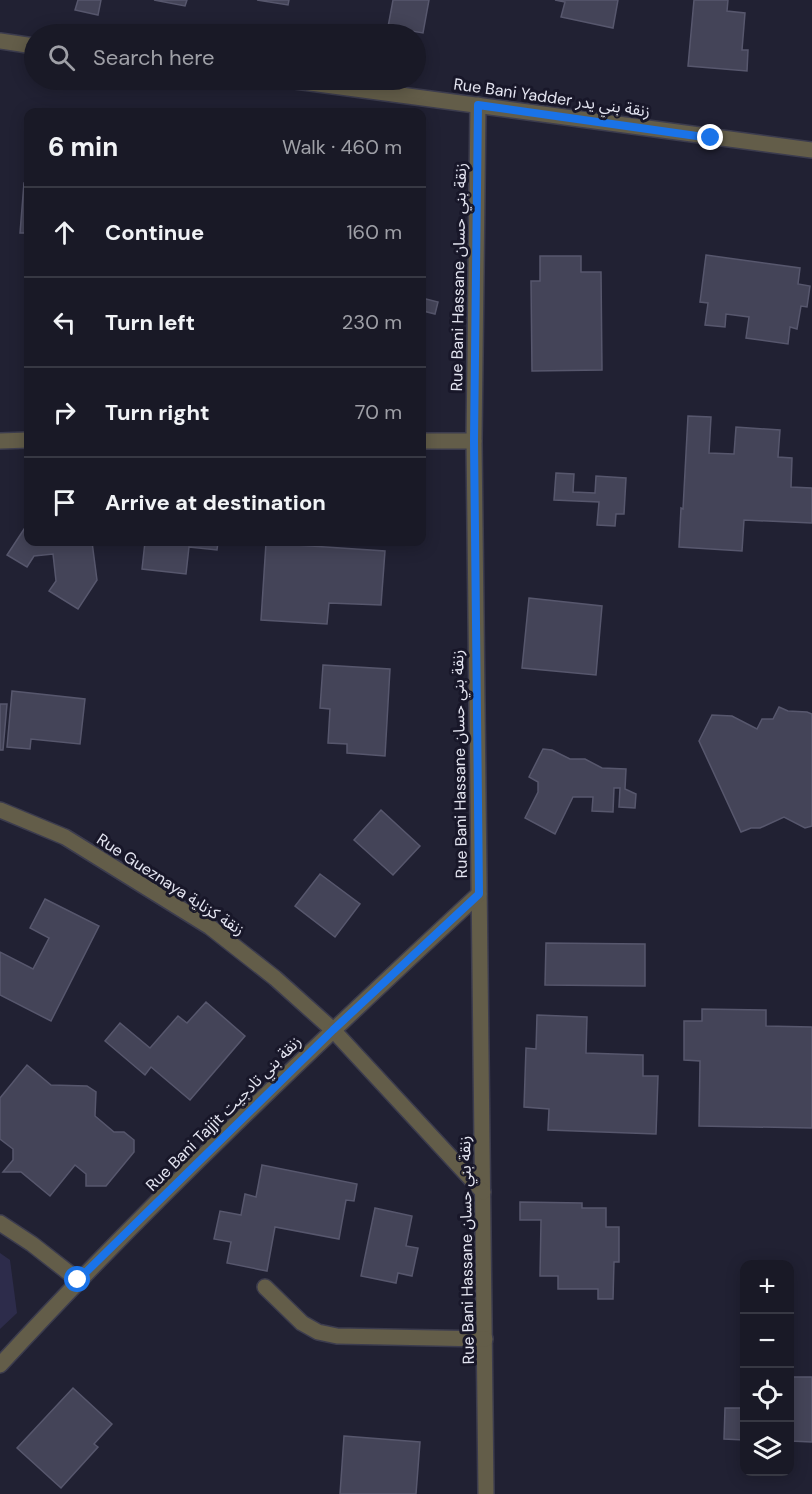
<!DOCTYPE html>
<html lang="en">
<head>
<meta charset="utf-8">
<style>
  :root { --surface:#191926; --page:#262632; --text:#f1f3f6; --muted:#9fa0a7; --line:#373843 }
  body { margin:0; font-family:"DM Sans","Noto Sans Arabic",sans-serif; background:var(--page); color:var(--text) }
  .controls { position:absolute; right:18px; bottom:18px; display:grid; overflow:hidden; border-radius:12px; box-shadow:0 3px 15px #0003 }
  .controls button { width:54px; height:54px; display:grid; place-items:center; padding:0; border:0; border-bottom:2px solid var(--line); background:var(--surface); color:var(--text); font:30px sans-serif }
  .stop { position:absolute; width:18px; height:18px; margin:-14px; border:4px solid #1a73e8; border-radius:50%; background:#fff }
  .stop.end { background:#1a73e8; border-color:#fff; box-shadow:0 2px 6px #0008 }
  .list { margin:0; padding:0; list-style:none }
  h2 { display:flex; justify-content:space-between; align-items:center; height:78px; margin:0; padding:0 24px; font-size:26px }
  h2 small { font-size:20px; font-weight:400; color:var(--muted) }
  .list li { display:grid; grid-template-columns:39px 1fr auto; gap:18px; align-items:center; box-sizing:border-box; height:90px; padding:0 24px; border-top:2px solid var(--line) }
  .list b { display:block; font-size:22px; white-space:nowrap }
  .list em { font-size:20px; font-style:normal; color:var(--muted) }
  .icon { flex:none; width:33px; height:33px; fill:none; stroke:currentColor; stroke-width:2; stroke-linecap:round; stroke-linejoin:round }
  .map { position:relative; flex:none; width:812px; height:1494px; overflow:hidden }
  .search { position:absolute; background:var(--surface); box-shadow:0 3px 15px #0003; left:24px; top:24px; width:402px; height:66px; display:flex; align-items:center; gap:15px; box-sizing:border-box; padding:0 21px; border-radius:33px; color:var(--muted); font-size:22px }
  .panel { position:absolute; background:var(--surface); box-shadow:0 3px 15px #0003; left:24px; top:108px; width:402px; height:438px; border-radius:12px }
  .map>svg:first-child { display:block }
  .green { fill:#2d2c4b }
  .building { fill:#444458; stroke:#57576d; stroke-width:1.5 }
  .lines { fill:none; stroke-linecap:round; stroke-linejoin:round }
  .minor-casing { stroke:#3c3c4e; stroke-width:18 }
  .minor { stroke:#635d49; stroke-width:15 }
  .route { stroke:#1a73e8; stroke-width:8 }
  .labels { text-anchor:middle; stroke-width:6; stroke-linejoin:round; paint-order:stroke }
  .street-label { font-size:16px; fill:#e4e5f1; stroke:#181729 }
</style>
</head>
<body>
<div class="map">
<svg width="812" height="1494" viewBox="0 0 812 1494">
  <rect width="100%" height="100%" fill="#212133"/>
  <polygon class="green" points="0,1253 10,1260 17,1313 0,1329"/>
  <g class="building">
    <polygon points="78,0 101,0 98,15 75,10"/>
    <polygon points="154,0 187,0 185,6"/>
    <polygon points="257,0 289,0 288,5"/>
    <polygon points="393,0 429,0 423,33 388,27"/>
    <polygon points="555,0 618,0 613,28 561,17 565,2"/>
    <polygon points="694,0 728,0 727,11 745,13 742,50 748,50 747,71 688,66"/>
    <polygon points="24,183 28,183 28,233 20,233"/>
    <polygon points="706,255 800,268 798,284 810,286 807,307 801,306 797,329 790,327 788,344 746,338 749,317 726,314 725,327 705,325 708,303 700,302"/>
    <polygon points="540,256 581,256 581,272 601,272 602,370 532,371 531,281 540,281"/>
    <polygon points="422,298 438,302 435,314 423,311 422,318"/>
    <polygon points="688,416 711,417 709,453 734,454 736,427 780,430 778,457 792,458 791,487 812,488 812,523 744,520 742,551 679,547 681,508 683,509"/>
    <polygon points="556,473 574,474 573,492 595,493 596,476 626,478 624,514 616,514 615,526 597,525 599,502 554,500"/>
    <polygon points="28,523 28,542 92,542 97,580 78,609 49,591 56,581 53,554 34,556 27,567 7,555"/>
    <polygon points="145,542 218,542 217,550 189,547 186,574 142,569"/>
    <polygon points="266,543 385,551 381,605 329,603 327,624 261,620"/>
    <polygon points="529,598 602,606 596,675 522,668"/>
    <polygon points="323,665 390,669 385,756 347,753 347,744 328,743 330,709 320,708"/>
    <polygon points="12,691 85,699 80,744 31,739 30,749 7,747"/>
    <polygon points="0,704 7,704 3,750 0,750"/>
    <polygon points="779,707 788,711 807,712 812,714 812,826 805,828 784,817 760,828 751,828 741,832 699,741 712,715 732,716 757,729 762,719 773,719"/>
    <polygon points="543,749 552,750 570,759 585,759 602,768 626,769 625,789 636,794 635,808 619,807 620,788 614,788 613,812 592,811 593,797 573,797 555,834 525,818 538,792 538,782 529,777"/>
    <polygon points="381,810 420,846 393,875 354,840"/>
    <polygon points="320,874 360,904 335,937 295,906"/>
    <polygon points="45,899 99,926 51,1021 0,995 0,952 33,969 49,938 30,928"/>
    <polygon points="546,943 645,944 645,986 545,985"/>
    <polygon points="206,1002 245,1036 190,1100 151,1067 145,1075 105,1041 120,1023 150,1048 178,1016 187,1023"/>
    <polygon points="702,1009 766,1010 766,1026 812,1027 812,1128 699,1126 700,1061 684,1060 684,1021 702,1021"/>
    <polygon points="537,1015 587,1017 586,1053 643,1055 643,1076 658,1076 656,1134 548,1130 549,1109 524,1107 526,1048 536,1049"/>
    <polygon points="27,1065 51,1085 87,1086 96,1092 95,1116 114,1132 124,1132 134,1140 134,1152 106,1186 86,1186 86,1174 75,1165 50,1196 21,1172 3,1172 13,1160 13,1149 0,1139 0,1098"/>
    <polygon points="262,1165 357,1184 354,1201 346,1200 339,1239 275,1227 267,1271 227,1263 231,1242 214,1239 220,1211 241,1215 245,1194 256,1197"/>
    <polygon points="520,1202 582,1203 582,1208 606,1208 606,1227 619,1227 619,1262 614,1262 613,1299 598,1299 598,1289 558,1289 558,1276 540,1276 541,1220 520,1220"/>
    <polygon points="375,1208 412,1216 406,1246 418,1248 412,1276 398,1273 396,1283 361,1276"/>
    <polygon points="792,1377 812,1377 812,1442 790,1441 790,1389 791,1389"/>
    <polygon points="73,1388 112,1424 94,1444 98,1447 61,1488 17,1448"/>
    <polygon points="725,1408 744,1408 744,1440 724,1439"/>
    <polygon points="344,1436 420,1442 416,1494 340,1494"/>
  </g>
  <g class="lines">
    <g class="minor-casing">
      <g id="minor">
        <polyline points="0,41 34,46"/>
        <polyline points="288,80 812,150"/>
        <polyline points="478,105 474,441 486,1494"/>
        <polyline points="0,441 28,440"/>
        <polyline points="422,441 474,441"/>
        <polyline points="0,810 65,837 210,927 275,978 333,1030 483,1192"/>
        <polyline points="0,1223 32,1244 78,1280"/>
        <polyline points="265,1287 302,1323 318,1332 337,1336 485,1339"/>
        <path d="M0,1365c152,-165 315,-319 479,-471"/>
      </g>
    </g>
    <use href="#minor" class="minor"/>
  </g>
  <g class="lines">
    <polyline class="route" points="78,1280 333,1030 479,894 474,441 478,105 711,138"/>
  </g>
  <g class="labels">
    <g class="street-label">
      <text transform="translate(552 97) rotate(8)" y="6">Rue Bani Yadder زنقة بني يدر</text>
      <text transform="translate(458 277) rotate(-89)" y="6">Rue Bani Hassane زنقة بني حسان</text>
      <text transform="translate(459 764) rotate(-91)" y="6">Rue Bani Hassane زنقة بني حسان</text>
      <text transform="translate(171 884) rotate(33)" y="6">Rue Gueznaya زنقة كزناية</text>
      <text transform="translate(223 1113) rotate(-45)" y="6">Rue Bani Tajjit زنقة بني تادجيت</text>
      <text transform="translate(466 1250) rotate(-91)" y="6">Rue Bani Hassane زنقة بني حسان</text>
    </g>
  </g>
</svg>
<div class="controls">
<button>+</button>
<button>−</button>
<button><svg class="icon" aria-label="locate" viewBox="0 0 24 24"><circle cx="12" cy="12" r="6"/><path d="M12 2v4M12 18v4M2 12h4M18 12h4"/></svg></button>
<button><svg class="icon" aria-label="layers" viewBox="0 0 24 24"><path d="M12 4l9 5-9 5-9-5zM3 14l9 5 9-5"/></svg></button>
</div>
<div class="stop" style="left:78px;top:1280px"></div>
<div class="stop end" style="left:711px;top:138px"></div>
<div class="search"><svg class="icon" aria-label="search" viewBox="0 0 24 24"><circle cx="10" cy="10" r="6"/><path d="M15 15l6 6"/></svg>Search here</div>
<section class="panel">
<h2>6 min<small>Walk · 460 m</small></h2>
<ul class="list">
<li><svg class="icon" aria-label="ahead" viewBox="0 0 24 24"><path d="M12 20V5M6 11l6-6 6 6"/></svg><div><b>Continue</b></div><em>160 m</em></li>
<li><svg class="icon" aria-label="left" viewBox="0 0 24 24"><path d="M17 20v-9H6M10 6l-5 5 5 5"/></svg><div><b>Turn left</b></div><em>230 m</em></li>
<li><svg class="icon" aria-label="right" viewBox="0 0 24 24"><path d="M7 20v-9h11M14 6l5 5-5 5"/></svg><div><b>Turn right</b></div><em>70 m</em></li>
<li><svg class="icon" aria-label="arrive" viewBox="0 0 24 24"><path d="M6 21V4h12l-3 4 3 4H6"/></svg><div><b>Arrive at destination</b></div></li>
</ul>
</section>
</div>
</body>
</html>
